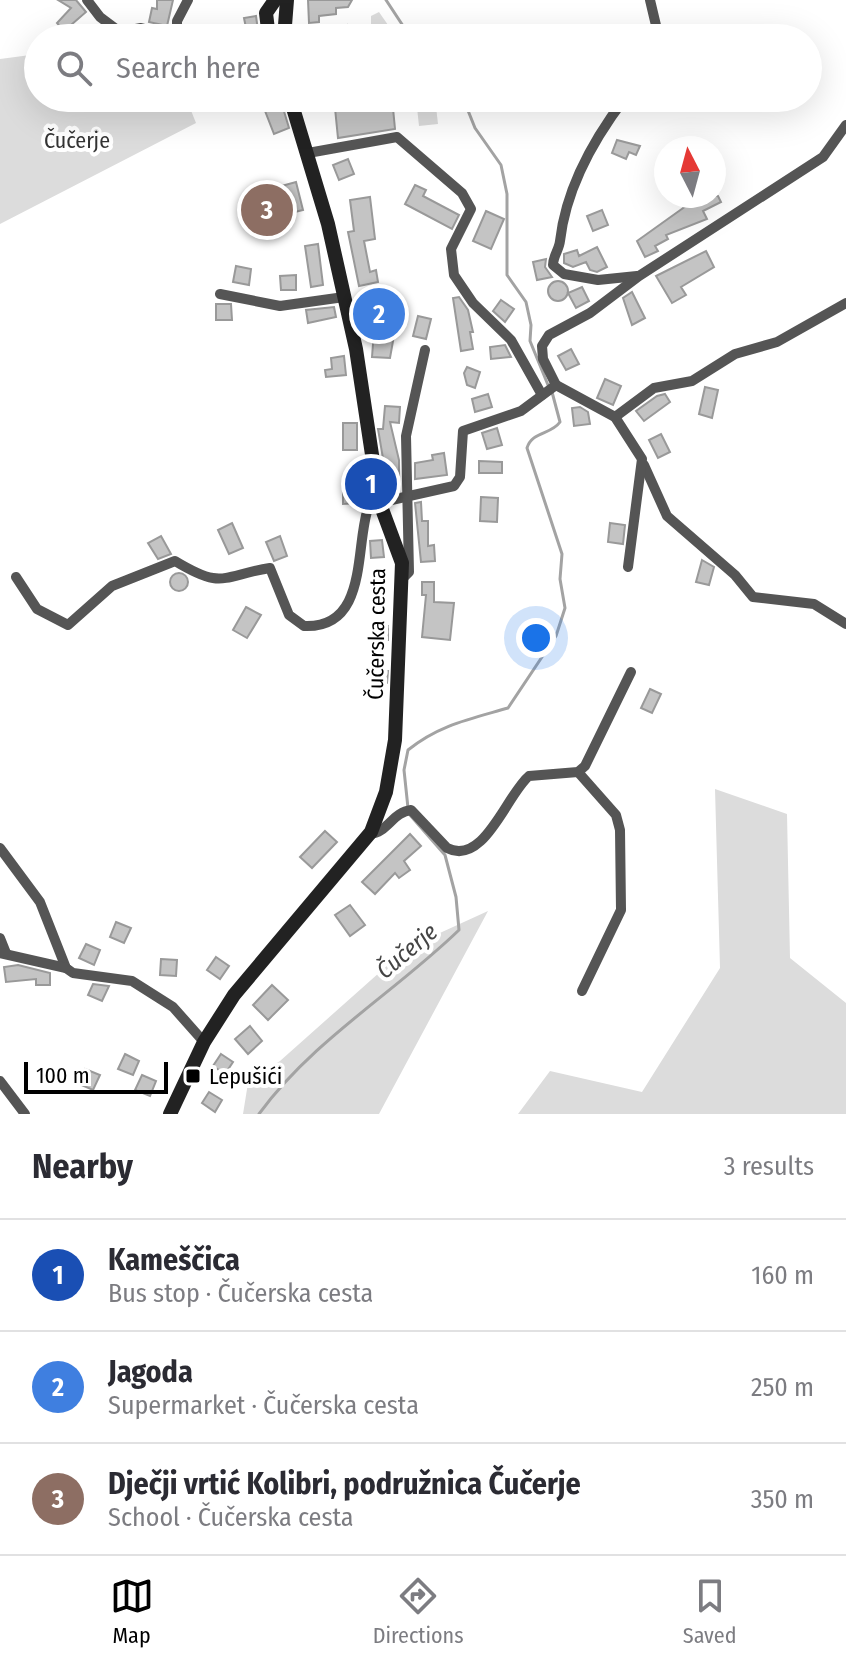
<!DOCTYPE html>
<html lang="en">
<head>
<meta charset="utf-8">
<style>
  :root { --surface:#fff; --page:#f2f2f3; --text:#2b2b33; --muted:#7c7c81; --line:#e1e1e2; --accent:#000 }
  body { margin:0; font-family:"Fira Sans Condensed",sans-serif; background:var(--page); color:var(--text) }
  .compass { position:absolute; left:654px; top:136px; width:72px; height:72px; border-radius:50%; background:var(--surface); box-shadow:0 8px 32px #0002; rotate:354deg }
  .scale { position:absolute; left:24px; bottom:20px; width:144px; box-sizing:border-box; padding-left:8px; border:4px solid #000; border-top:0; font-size:22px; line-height:28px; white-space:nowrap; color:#000; -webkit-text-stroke:6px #fff; paint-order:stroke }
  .you { position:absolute; left:536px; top:638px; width:28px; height:28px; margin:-20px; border:6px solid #fff; border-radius:50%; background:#1a73e8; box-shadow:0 0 0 12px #1a73e833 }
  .badge { display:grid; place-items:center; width:52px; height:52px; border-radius:50%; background:var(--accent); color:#fff; font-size:26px; font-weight:700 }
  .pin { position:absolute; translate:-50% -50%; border:4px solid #fff; box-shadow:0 2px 8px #0006 }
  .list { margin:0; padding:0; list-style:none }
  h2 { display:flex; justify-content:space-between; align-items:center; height:104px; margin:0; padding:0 32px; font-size:34px }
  h2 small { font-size:26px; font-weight:400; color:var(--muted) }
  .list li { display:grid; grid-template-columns:52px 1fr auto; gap:24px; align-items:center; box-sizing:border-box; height:112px; padding:0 32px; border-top:2px solid var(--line) }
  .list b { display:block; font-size:30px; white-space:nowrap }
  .list p { margin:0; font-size:26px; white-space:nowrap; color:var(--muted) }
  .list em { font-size:26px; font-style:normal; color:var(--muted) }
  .icon { flex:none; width:44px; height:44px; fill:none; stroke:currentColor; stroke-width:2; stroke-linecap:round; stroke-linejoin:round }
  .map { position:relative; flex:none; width:846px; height:1114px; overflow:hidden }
  .search { position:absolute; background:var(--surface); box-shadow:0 8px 32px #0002; left:24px; right:24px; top:24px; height:88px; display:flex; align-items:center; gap:20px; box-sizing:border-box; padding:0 28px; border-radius:44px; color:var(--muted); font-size:30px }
  .sheet { height:440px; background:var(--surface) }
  nav { display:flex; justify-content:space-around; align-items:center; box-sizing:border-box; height:112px; border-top:2px solid var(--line); background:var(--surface); font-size:22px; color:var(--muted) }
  nav a { display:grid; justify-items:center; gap:4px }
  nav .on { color:var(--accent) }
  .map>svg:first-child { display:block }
  .green { fill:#dcdcdc }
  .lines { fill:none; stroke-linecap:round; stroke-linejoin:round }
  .stream { stroke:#a3a3a3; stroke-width:3 }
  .building { fill:#c4c4c4; stroke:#999; stroke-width:2 }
  .street { stroke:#555; stroke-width:10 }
  .secondary { stroke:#222; stroke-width:14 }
  .poi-dot { fill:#000; stroke:#fff; stroke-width:3 }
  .labels { text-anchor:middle; stroke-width:8; stroke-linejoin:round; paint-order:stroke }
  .park-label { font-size:22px; fill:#333; stroke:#fff }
  .street-label { font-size:22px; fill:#000; stroke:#fff }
  .poi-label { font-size:22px; fill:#000; stroke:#fff; text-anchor:start }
  .water-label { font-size:24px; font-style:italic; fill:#444; stroke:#fff }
</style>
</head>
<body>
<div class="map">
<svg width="846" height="1114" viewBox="0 0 846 1114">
  <rect width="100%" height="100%" fill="#fff"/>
  <g class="green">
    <polygon points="379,12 397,38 377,38 371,29 371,16"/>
    <polygon points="38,54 38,98 186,98 196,123 0,224 0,59"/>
    <polygon points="416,98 435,98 438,124 419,126"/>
    <polygon points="715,789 787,814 790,958 846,1003 846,1114 518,1114 550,1071 642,1092 720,968"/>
    <polygon points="488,911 379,1114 243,1114 248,1083 280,1061 407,948"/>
  </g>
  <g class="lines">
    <g class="stream">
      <polyline points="386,0 411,38"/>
      <polyline points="459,98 465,103 475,128 501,165 507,194 507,275 526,302 531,325 530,341 548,385"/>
      <path d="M408,808l-4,-38 4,-20c31,-25 62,-31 100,-42l48,-72 9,-28 -5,-29 2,-25 -35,-106c5,-17 24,-13 33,-26l-8,-30"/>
      <path d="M259,1114c54,-74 135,-121 200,-184l-3,-33 -11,-42 -35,-40"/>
    </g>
  </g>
  <g class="building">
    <polygon points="58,0 76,0 86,12 64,31 57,23 71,8"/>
    <polygon points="157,0 173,0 167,26 149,22 152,8 157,9"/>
    <polygon points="308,0 352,0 348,7 336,8 336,14 319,16 319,22 309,23"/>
    <polygon points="256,16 259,38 248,38 244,18"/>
    <polygon points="348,25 365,30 364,38 346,38"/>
    <polygon points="260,98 280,98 289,128 274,134"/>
    <polygon points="334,98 392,98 395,129 338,138"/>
    <polygon points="617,140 640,146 636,155 629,152 626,159 612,153"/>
    <polygon points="348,159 354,174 339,180 333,165"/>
    <polygon points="296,182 303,210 274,217 267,190"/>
    <polygon points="415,185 426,190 423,196 459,215 452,229 405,204"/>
    <polygon points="700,196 718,196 721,202 703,211 707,219 666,235 668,239 655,246 658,251 645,257 637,241"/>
    <polygon points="370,197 375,239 364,241 370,272 376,270 378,282 359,286 348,232 354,231 350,200"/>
    <polygon points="602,210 608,225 593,231 587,216"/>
    <polygon points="486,211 504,219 491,249 473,241"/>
    <polygon points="318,244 323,285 311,287 305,246"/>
    <polygon points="597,247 607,267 597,272 590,270 586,262 573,267 564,263 564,254 577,250 579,256"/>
    <polygon points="706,251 714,267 681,287 686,295 672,303 656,276"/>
    <polygon points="546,259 545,267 552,277 537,280 533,262"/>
    <polygon points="236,266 251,269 249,285 233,282"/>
    <polygon points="296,275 296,290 281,290 280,276"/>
    <circle cx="558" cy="291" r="10"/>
    <polygon points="582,287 589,301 576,308 568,293"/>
    <polygon points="632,292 645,318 632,325 623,298"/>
    <polygon points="459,297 468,310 473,332 470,332 473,349 461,351 453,298"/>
    <polygon points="501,300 514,309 505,322 493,311"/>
    <polygon points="216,304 231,304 232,320 216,320"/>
    <polygon points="376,305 391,306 389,330 395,330 390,358 372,357"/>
    <polygon points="334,307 336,317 308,323 306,310"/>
    <polygon points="418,316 431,319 426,339 413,336"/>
    <polygon points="505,345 511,357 491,359 490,347"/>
    <polygon points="571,349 579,364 566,370 558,356"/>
    <polygon points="344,356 346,375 326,377 325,370 332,369 331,358"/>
    <polygon points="467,367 480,372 475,388 467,385 464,373"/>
    <polygon points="605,379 621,386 613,405 597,398"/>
    <polygon points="705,387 718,390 712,418 699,414"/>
    <polygon points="488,394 492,407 475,412 472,399"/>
    <polygon points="665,394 670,402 644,421 636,411 657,396"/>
    <polygon points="385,406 400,407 399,423 390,422 399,460 399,486 388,488 378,429 383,429"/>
    <polygon points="580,407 588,412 590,424 574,426 572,408"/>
    <rect x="343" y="423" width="14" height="27"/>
    <polygon points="497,428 502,445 487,449 482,433"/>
    <polygon points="661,434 670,452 658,458 649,440"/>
    <polygon points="444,453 447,475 415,479 415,463 433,460 432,455"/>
    <polygon points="479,461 502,462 502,473 479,473"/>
    <polygon points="343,485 358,485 358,503 343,504"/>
    <polygon points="481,497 498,498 497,522 480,521"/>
    <polygon points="421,502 422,521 428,521 428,546 434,545 435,561 421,562 415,503"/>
    <polygon points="232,523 243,548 229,554 218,530"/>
    <polygon points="610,523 625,525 623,544 608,542"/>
    <polygon points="161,536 171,554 158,559 148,543"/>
    <polygon points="280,536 287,556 274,561 266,542"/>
    <polygon points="382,540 384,557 371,558 370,541"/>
    <polygon points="702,560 714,567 709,585 696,582"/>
    <circle cx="179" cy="582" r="9"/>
    <polygon points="422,582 434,582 434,602 454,603 450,640 422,637 426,595 422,595"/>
    <polygon points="246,607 261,615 247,638 233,630"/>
    <polygon points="373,625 388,626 388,640 373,639"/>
    <polygon points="369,671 388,671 387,683 369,683"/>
    <polygon points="650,689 661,694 652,713 641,708"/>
    <polygon points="325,831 337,842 312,868 300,857"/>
    <polygon points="410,834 421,846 404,861 410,870 399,878 395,873 375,894 362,882"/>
    <polygon points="350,905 365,925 350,936 335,915"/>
    <polygon points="116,922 131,928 124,943 110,937"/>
    <polygon points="86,944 100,950 94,965 79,958"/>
    <polygon points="216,957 229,966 220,979 207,970"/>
    <polygon points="161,959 177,960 176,976 160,975"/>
    <polygon points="18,965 50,973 50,985 36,985 36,979 6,982 4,967"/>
    <polygon points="93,984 109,986 102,1001 88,995"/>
    <polygon points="272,985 288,1000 268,1020 253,1005"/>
    <polygon points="250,1026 262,1041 248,1054 235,1039"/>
    <polygon points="125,1054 139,1061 133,1075 118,1069"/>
    <polygon points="221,1054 233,1062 225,1074 213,1066"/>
    <polygon points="85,1069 100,1075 93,1090 79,1084"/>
    <polygon points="142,1075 156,1081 150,1096 135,1090"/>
    <polygon points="209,1092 222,1100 215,1112 202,1103"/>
  </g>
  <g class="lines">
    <g class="street">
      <polyline points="87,0 100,17 120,32 141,28 177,37"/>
      <polyline points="650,0 659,38"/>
      <polyline points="177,38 177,21 188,0"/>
      <polyline points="208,98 220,107 237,98"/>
      <path d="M625,98c-32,42 -59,90 -65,143 -1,9 -7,15 -7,24l11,9 34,6 39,-4"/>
      <polyline points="308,153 397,137 462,193 471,209 451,249 454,275 473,303 511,340 542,395"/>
      <polyline points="220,294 280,306 344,297"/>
      <polyline points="556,385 543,359 542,346 549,335 590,313 639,276 823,157 846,125"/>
      <polyline points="615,417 654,388 692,381 735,354 777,342 846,303"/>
      <polyline points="644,465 667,516 735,575 753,597 814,604 846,624"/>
      <path d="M16,577l21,32 31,16 44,-39 63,-25c48,29 46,15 95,7l19,47 15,11c66,3 50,-82 65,-121l85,-19 6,-9 3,-46 58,-20 35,-26 59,32 27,42 -14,108"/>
      <polyline points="403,578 409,572 406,436 425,350"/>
      <polyline points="578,772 616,815 620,830 621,910 582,991"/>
      <path d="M370,834c17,-1 23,-22 41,-24l36,38c37,19 60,-54 82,-72l49,-4 7,-6 46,-94"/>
      <polyline points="0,848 40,902 66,968 73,973 132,981 173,1007 204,1042"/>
      <polyline points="0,938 6,953"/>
      <polyline points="0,953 66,968"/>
      <polyline points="0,1081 25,1114"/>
    </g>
    <g class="secondary">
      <polyline points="269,38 266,13 275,0"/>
      <polyline points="284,38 287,0"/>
      <polyline points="170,1114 204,1042 234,995 371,832 386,792 395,740 402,563 379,501 356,349 328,224 290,98"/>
    </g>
  </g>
  <rect class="poi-dot" x="185" y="1068" width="16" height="16" rx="4"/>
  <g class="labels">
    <g class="park-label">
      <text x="77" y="148">Čučerje</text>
    </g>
    <g class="street-label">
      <text transform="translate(376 634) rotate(-89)" y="8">Čučerska cesta</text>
    </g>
    <g class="poi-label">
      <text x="209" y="1084">Lepušići</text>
    </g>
    <g class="water-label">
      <text transform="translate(407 951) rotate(-40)" y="8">Čučerje</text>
    </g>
  </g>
</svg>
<svg class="compass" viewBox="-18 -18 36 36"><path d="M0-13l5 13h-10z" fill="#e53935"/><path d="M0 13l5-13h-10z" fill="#7c7c81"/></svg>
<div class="scale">100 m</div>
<div class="you"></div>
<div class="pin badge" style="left:371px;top:484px;background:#1a4fb4">1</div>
<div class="pin badge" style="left:379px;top:314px;background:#3f7fe0">2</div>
<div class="pin badge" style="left:267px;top:210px;background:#8d6e63">3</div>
<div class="search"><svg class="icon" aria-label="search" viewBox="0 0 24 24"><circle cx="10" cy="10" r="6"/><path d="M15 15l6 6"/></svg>Search here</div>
</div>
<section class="sheet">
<h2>Nearby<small>3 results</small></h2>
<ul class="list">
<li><span class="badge" style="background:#1a4fb4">1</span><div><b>Kameščica</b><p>Bus stop · Čučerska cesta</p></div><em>160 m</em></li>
<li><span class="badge" style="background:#3f7fe0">2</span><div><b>Jagoda</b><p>Supermarket · Čučerska cesta</p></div><em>250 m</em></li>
<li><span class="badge" style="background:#8d6e63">3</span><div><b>Dječji vrtić Kolibri, podružnica Čučerje</b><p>School · Čučerska cesta</p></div><em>350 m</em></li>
</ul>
</section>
<nav>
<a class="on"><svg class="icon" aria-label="map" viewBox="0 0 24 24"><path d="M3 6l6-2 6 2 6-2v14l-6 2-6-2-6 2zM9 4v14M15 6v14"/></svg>Map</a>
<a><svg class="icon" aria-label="directions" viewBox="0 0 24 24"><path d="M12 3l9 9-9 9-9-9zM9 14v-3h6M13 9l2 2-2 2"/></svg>Directions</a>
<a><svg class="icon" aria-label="saved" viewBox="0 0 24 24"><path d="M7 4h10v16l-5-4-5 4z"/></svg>Saved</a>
</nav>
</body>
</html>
